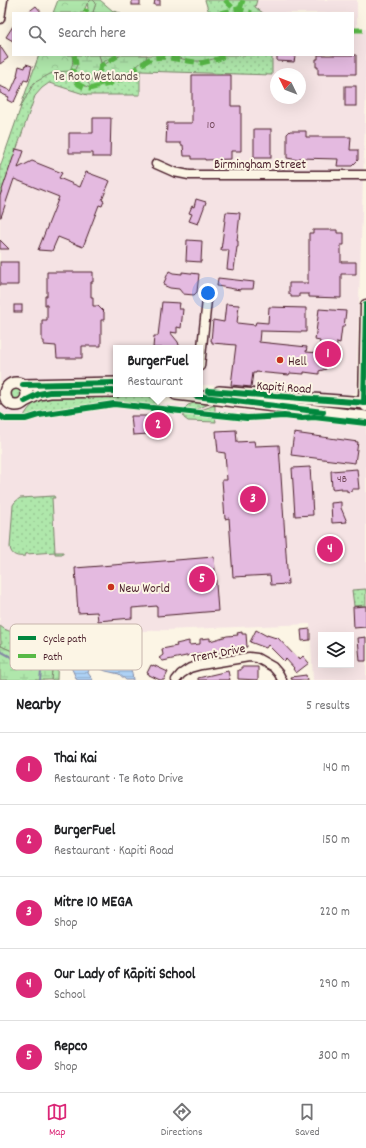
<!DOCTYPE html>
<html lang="en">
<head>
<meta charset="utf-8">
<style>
  :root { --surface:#fff; --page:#f2f2f2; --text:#202124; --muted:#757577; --line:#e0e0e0; --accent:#db2777 }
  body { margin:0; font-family:Dekko,sans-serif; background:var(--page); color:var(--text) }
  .controls { position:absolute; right:12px; bottom:12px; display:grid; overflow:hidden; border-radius:0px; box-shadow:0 4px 16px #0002 }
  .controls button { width:36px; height:36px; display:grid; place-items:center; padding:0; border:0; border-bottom:1px solid var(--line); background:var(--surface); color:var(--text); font:20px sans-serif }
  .compass { position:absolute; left:270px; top:68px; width:36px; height:36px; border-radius:50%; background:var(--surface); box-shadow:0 4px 16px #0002; rotate:313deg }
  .you { position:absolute; left:208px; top:293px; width:14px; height:14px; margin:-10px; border:3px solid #fff; border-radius:50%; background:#1a73e8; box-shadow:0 0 0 6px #1a73e833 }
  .badge { display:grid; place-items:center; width:26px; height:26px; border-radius:50%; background:var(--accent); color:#fff; font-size:13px; font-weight:700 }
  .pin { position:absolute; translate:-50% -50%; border:2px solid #fff; box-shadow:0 1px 4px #0006 }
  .popup { position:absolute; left:113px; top:345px; width:90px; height:52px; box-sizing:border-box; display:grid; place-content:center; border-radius:0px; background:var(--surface); filter:drop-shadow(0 1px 3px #0005); font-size:13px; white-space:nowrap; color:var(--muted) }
  .popup b { font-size:15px; color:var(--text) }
  .popup::after { content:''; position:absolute; left:50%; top:100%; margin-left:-8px; border:8px solid transparent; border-top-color:var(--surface) }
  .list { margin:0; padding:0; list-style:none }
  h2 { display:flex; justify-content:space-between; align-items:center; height:52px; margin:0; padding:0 16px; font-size:17px }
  h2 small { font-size:13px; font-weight:400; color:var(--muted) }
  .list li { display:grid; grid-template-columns:26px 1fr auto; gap:12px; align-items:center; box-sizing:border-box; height:72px; padding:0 16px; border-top:1px solid var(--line) }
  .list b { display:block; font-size:15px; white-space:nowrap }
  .list p { margin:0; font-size:13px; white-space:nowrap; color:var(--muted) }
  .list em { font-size:13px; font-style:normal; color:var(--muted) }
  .icon { flex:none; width:22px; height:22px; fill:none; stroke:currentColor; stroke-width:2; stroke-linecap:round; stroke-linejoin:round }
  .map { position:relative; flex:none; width:366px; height:680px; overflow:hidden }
  .search { position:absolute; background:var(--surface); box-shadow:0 4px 16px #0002; left:12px; right:12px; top:12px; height:44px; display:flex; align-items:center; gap:10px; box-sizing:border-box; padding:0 14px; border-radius:0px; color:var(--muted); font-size:15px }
  .sheet { height:412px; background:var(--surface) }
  nav { display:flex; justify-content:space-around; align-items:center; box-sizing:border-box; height:56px; border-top:1px solid var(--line); background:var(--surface); font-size:11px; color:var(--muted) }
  nav a { display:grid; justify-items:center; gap:2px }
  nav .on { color:var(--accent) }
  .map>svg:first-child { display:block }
  .built { fill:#f5e3e4; fill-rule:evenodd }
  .green { fill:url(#green-dots); stroke:#7c836b }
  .forest { fill:url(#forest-crowns); stroke:#7c836b }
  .wetland { fill:url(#wetland-marsh); stroke:#7c836b }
  .water { fill:url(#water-rules); stroke:#858aa4 }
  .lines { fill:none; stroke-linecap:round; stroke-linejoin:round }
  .stream { stroke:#858aa4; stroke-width:2 }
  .building { fill:#e4bae0; stroke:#4a1f2b }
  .minor-casing { stroke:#4a1f2b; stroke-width:11 }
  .tertiary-casing { stroke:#4a1f2b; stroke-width:13 }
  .secondary-casing { stroke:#4a1f2b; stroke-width:14 }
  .minor { stroke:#fcf5e5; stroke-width:8 }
  .tertiary { stroke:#fcf5e5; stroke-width:10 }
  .secondary { stroke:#fcf5e5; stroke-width:11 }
  .quiet { stroke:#58b947; stroke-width:5; stroke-dasharray:10 5; stroke-linecap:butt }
  .cycleway-casing { stroke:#fcf5e5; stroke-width:8 }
  .cycleway { stroke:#00873e; stroke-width:6 }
  .poi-dot { fill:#c8321e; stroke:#fcf5e5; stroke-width:1.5 }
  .labels { text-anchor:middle; stroke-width:4; stroke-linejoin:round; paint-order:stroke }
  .number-label { font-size:11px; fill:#704658 }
  .park-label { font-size:13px; fill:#63514b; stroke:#fcf5e5 }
  .street-label { font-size:13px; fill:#4a1f2b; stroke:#fcf5e5 }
  .poi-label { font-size:13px; fill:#4a1f2b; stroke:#fcf5e5; text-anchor:start }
  .key { fill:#fcf5e5; stroke:#c7b5ad; stroke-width:1 }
  .key-label { font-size:11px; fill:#4a1f2b }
</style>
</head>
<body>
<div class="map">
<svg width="366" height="680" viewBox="0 0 366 680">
  <defs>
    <pattern id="green-dots" width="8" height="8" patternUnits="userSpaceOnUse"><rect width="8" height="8" fill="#afe7ab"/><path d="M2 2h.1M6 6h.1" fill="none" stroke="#98c693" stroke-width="1.8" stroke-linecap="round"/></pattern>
    <pattern id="forest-crowns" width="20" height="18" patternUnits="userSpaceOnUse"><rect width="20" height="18" fill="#afe7ab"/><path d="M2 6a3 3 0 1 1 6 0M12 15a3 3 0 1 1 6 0" fill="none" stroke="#98c693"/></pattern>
    <pattern id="wetland-marsh" width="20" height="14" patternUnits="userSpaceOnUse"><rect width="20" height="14" fill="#afe7ab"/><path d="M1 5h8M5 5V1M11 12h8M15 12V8" fill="none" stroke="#98c693"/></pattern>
    <pattern id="water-rules" width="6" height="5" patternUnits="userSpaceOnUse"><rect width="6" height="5" fill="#add1f5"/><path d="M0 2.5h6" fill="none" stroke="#96b3d2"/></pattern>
  </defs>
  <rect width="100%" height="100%" fill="#fcf5e5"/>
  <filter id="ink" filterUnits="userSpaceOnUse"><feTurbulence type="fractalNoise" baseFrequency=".025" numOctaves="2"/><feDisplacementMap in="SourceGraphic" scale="8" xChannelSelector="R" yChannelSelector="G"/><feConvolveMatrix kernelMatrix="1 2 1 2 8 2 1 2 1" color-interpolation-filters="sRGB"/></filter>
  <g filter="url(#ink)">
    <g class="built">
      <path d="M257,0h100v29h9v60l-10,304 -17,2 -85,-8 -54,-2v-37h-84v34h-116v-185l35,-101 7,-8 7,-5 91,11v-23l132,4v-20h81v-42h-90l-9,-6zM276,74h24v24h-24z"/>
      <path d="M111,403l77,1 178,22v254h-53l-3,-56 -310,13v-230zM321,635h30v30h-30z"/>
    </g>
    <g class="green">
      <polygon points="205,0 257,0 255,7 263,13 209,13"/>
      <polygon points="39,55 272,55 272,75 140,71 140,95 87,95 49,83 42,88 35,96 0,197 0,167"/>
      <circle cx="17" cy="394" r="5.5"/>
      <path d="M129,396h21l12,13 -48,-5 -91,14c6,-12 13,-18 25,-21z"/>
      <polygon points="197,402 214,402 192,411 184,409 188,405"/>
      <polygon points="215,405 215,413 198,411"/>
      <polygon points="183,413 215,416 216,422 188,421 184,418"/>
      <path d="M54,496l1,2h-3l3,54h8v2h-8v-2l-29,2 -1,2c-7,1 -14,0 -15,-9l3,-42 2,-3 5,-4z"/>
      <polygon points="366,589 366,605 354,606 352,590"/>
      <path d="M0,626c10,9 25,6 37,5 2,11 5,7 13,11l-3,3 -29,6h-6l-11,-5z"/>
    </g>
    <g class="forest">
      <polygon points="58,0 100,0 113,11 121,13 94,13 93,12 95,6 91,0 87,4 83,13 53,13"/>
      <path d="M39,55h33c1,6 1,11 -2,16l-15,1 -5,2 -16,9 -14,25z"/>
      <polygon points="99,55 117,55 101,63"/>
      <polygon points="50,642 58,644 57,680 51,680 53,658 51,648 47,645"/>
    </g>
    <g class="wetland">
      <polygon points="91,0 93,0 96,3 93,12 94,13 86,13 88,8 87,4"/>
      <path d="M76,55h23l2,8c-4,6 -3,14 -7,18l-7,-3 -1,1 2,4 3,4 -1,1 -7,-3 -10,-7 -1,-3 5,-10z"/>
      <path d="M121,55h26l-1,4c-12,8 -29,27 -44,24 -4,-5 -4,-14 2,-18 5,-4 11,-6 17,-10z"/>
      <path d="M176,55h47c-10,7 -39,9 -47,0z"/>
      <polygon points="0,643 1,646 12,651 17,651 47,645 51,648 53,658 51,680 0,680"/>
    </g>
    <polygon class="water" points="75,655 98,661 121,663 130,666 132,673 133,680 126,680 119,674 106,671 97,667 90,665 88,673 93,680 77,680 71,667 71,659"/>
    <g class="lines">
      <polyline class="stream" points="0,651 13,658 26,655 30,656 40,664 41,671 40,680"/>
    </g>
    <g class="building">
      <rect x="132" y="0" width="8" height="5"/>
      <polygon points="155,0 160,0 160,5 154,5"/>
      <polygon points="36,6 42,13 27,13"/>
      <polygon points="13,26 13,41 6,37"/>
      <polygon points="0,46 8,58 0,64"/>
      <polygon points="277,55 294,55 295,57 294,62 277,61"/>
      <polygon points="318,55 356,55 356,74 318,74 318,67 316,67 316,59 318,59"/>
      <polygon points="26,64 32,66 28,81 24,80 14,102 13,101 13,103 7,100 9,97 0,93 0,86 11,91 18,75 17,75 19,66 25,68"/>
      <polygon points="192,75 231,75 231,106 241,106 241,151 231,151 231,159 205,160 205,159 192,159 192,156 184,156 183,145 181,145 181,143 166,143 167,123 192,123"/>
      <rect x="345" y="86" width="11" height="20"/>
      <polygon points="93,118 111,118 110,157 93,157 93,153 69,153 69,133 93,133"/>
      <rect x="254" y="129" width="17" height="29"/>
      <polygon points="290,131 306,131 306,137 351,137 350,150 358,150 358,160 352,166 337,166 338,159 299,158 299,160 287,158 287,134"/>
      <polygon points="16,149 24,151 18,168 32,161 62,173 59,178 80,187 86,172 110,181 102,200 104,201 102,206 99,205 83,247 58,237 52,251 38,250 59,197 14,179 1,217 0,217 0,196"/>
      <polygon points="196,199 206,202 198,224 189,221 192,214 189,213 192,206 194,207"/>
      <polygon points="226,212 240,213 237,241 238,241 238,247 237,247 234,270 227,269 229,250 221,250"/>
      <polygon points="313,230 337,230 337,233 344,233 344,245 341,245 341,262 356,262 356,274 341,274 341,298 309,297 309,294 299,294 299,297 291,297 291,294 289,294 289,283 308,283 308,256 309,256 309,233 313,233"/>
      <polygon points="0,240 9,249 0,249"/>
      <polygon points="187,240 202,241 201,262 186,261"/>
      <rect x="0" y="262" width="18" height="23"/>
      <polygon points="169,271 173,273 182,274 182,272 199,274 197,292 194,295 183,294 179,289 170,288 163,285"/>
      <polygon points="47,272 93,272 93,282 91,282 91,297 93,297 93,306 98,306 104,312 104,320 101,320 101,346 82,346 82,358 57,358 56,346 44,345 44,341 42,341 42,320 47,320 47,305 45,305 45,296 47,296"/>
      <polygon points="218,278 254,282 253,289 240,289 240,290 217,286"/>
      <polygon points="162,302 180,303 179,309 183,309 181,328 177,327 177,333 170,332 178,342 180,348 153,348 154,336 158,336"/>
      <polygon points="226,304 239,305 237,323 255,325 256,322 268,323 269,307 306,308 306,332 260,331 259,342 307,347 306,352 319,353 320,341 315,340 319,309 346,311 344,327 342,327 340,343 337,342 336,360 333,359 330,365 326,369 319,371 319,374 304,372 304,374 290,373 289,375 256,372 256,373 253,373 251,387 231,385 236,345 212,343 212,341 211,341 213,320 224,322"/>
      <rect x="14" y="305" width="8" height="7"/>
      <polygon points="131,416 149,416 164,417 165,433 133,435"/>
      <polygon points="236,430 237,442 254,441 255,446 279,445 288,584 271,585 270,575 233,577 229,518 225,519 222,480 227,480 225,453 218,452 216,431"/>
      <polygon points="294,433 358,442 355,463 291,455"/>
      <polygon points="310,467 313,515 295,516 292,468"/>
      <polygon points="357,469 359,489 352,489 352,491 347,492 347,490 342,490 342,488 332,489 331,471"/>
      <polygon points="341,502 341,508 347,522 332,523 331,503"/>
      <polygon points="214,557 218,611 157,616 157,606 132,608 132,618 98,621 97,612 78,613 75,568"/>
      <polygon points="366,606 366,627 354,628 353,607"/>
      <polygon points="310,629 310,640 302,641 301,630"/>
      <polygon points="256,630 267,636 267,635 276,638 277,637 297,658 299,657 300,659 303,656 309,663 296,673 293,669 294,668 286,659 284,661 268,645 266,648 250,642"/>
      <polygon points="242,632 242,634 246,634 247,647 239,648 239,647 215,654 206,655 201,656 200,653 163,661 159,658 163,655 162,649 177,646 176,644 189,641 189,645 200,644 200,639 210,638 210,641 227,636 238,635 237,633"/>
      <polygon points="366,637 366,661 360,661 358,638"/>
      <polygon points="151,665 153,666 153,665 168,672 164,680 160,680 149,675 149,674 147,673"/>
      <polygon points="241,667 258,667 258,680 238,679 238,670 241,670"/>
      <polygon points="228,671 230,680 198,680 198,678"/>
      <polygon points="306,675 307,680 292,680 291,677"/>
    </g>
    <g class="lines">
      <g class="minor-casing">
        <g id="minor">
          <polyline points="0,19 3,0"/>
          <polyline points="156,164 174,172 189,175 366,175"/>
          <polyline points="200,366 207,300"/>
          <polyline points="176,680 181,674 190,668 201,665 249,657 257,658 273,667 279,674 282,680"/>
        </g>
      </g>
      <g class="tertiary-casing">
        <polyline id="tertiary" points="366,305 364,403 366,406"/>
      </g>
      <g class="secondary-casing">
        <g id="secondary">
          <circle cx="16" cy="394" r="11"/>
          <polyline points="23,385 116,383"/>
          <polyline points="219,392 366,403"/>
          <polyline points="176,394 366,417"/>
          <polyline points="25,401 39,394 50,392 116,391"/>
        </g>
      </g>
      <use href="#minor" class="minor"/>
      <use href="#tertiary" class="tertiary"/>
      <use href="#secondary" class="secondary"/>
      <g class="quiet">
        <polyline points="225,0 235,10"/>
        <polyline points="240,9 243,0"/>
        <polyline points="85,13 87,9"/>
        <polyline points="220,13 238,9 252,13"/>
        <polyline points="353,30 366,30"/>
        <path d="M74,55c1,3 2,7 2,10 -1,4 -5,8 -5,12 1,4 14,12 18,12l20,-5 12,-5 30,-21 12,-1 38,6 17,-4 8,-4"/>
        <polyline points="101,86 98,78 101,66 119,55"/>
      </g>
      <g class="cycleway-casing">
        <g id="cycleway">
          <polyline points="23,385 116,383"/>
          <polyline points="208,391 366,403"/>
          <polyline points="196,396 323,412"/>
          <polyline points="25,401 39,394 50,392 116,391"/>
          <polyline points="364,403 366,305"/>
          <polyline points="0,416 5,419 26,419 39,415 114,404 247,418 284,416 302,418 314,417 366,423"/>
        </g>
      </g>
      <use href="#cycleway" class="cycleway"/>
    </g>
  </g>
  <g class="poi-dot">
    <circle cx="280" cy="360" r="4"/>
    <circle cx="111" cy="587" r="4"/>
  </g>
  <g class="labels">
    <g class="number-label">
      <text x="211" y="128">10</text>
      <text x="342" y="482">4B</text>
    </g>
    <g class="park-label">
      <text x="96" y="80">Te Roto Wetlands</text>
    </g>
    <g class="street-label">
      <text x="260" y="168">Birmingham Street</text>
      <text transform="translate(284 386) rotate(4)" y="5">Kapiti Road</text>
      <text transform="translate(218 652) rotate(-11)" y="5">Trent Drive</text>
    </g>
    <g class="poi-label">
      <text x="288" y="365">Hell</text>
      <text x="119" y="592">New World</text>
    </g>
  </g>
  <rect x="10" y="624" width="132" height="46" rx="6" class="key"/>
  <rect x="18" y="636" width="18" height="4" fill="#00873e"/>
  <rect x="18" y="654" width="18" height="4" fill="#58b947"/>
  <g class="key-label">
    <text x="43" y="642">Cycle path</text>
    <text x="43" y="660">Path</text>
  </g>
</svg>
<div class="controls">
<button><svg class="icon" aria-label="layers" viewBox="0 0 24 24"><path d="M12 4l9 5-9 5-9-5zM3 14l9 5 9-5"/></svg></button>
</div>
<svg class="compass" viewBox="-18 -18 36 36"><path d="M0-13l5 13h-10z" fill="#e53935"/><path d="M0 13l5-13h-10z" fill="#757577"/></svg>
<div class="you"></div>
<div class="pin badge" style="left:328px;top:354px">1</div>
<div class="pin badge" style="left:158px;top:425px">2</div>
<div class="popup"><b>BurgerFuel</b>Restaurant</div>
<div class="pin badge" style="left:253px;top:499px">3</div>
<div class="pin badge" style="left:330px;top:549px">4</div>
<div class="pin badge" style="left:202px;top:579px">5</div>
<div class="search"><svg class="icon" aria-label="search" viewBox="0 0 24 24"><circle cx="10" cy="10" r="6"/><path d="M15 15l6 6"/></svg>Search here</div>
</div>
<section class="sheet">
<h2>Nearby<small>5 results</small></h2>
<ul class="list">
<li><span class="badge">1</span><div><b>Thai Kai</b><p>Restaurant · Te Roto Drive</p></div><em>140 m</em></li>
<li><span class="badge">2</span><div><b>BurgerFuel</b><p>Restaurant · Kapiti Road</p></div><em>150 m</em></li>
<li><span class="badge">3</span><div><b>Mitre 10 MEGA</b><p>Shop</p></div><em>220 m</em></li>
<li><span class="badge">4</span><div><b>Our Lady of Kāpiti School</b><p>School</p></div><em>290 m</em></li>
<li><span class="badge">5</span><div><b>Repco</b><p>Shop</p></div><em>300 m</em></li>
</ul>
</section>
<nav>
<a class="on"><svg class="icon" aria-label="map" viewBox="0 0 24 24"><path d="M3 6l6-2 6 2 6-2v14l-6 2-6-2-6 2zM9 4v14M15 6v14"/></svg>Map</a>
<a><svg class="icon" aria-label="directions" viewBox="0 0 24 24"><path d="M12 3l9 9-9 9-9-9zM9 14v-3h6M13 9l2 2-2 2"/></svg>Directions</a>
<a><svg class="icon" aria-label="saved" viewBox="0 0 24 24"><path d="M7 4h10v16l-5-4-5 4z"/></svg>Saved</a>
</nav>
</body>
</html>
